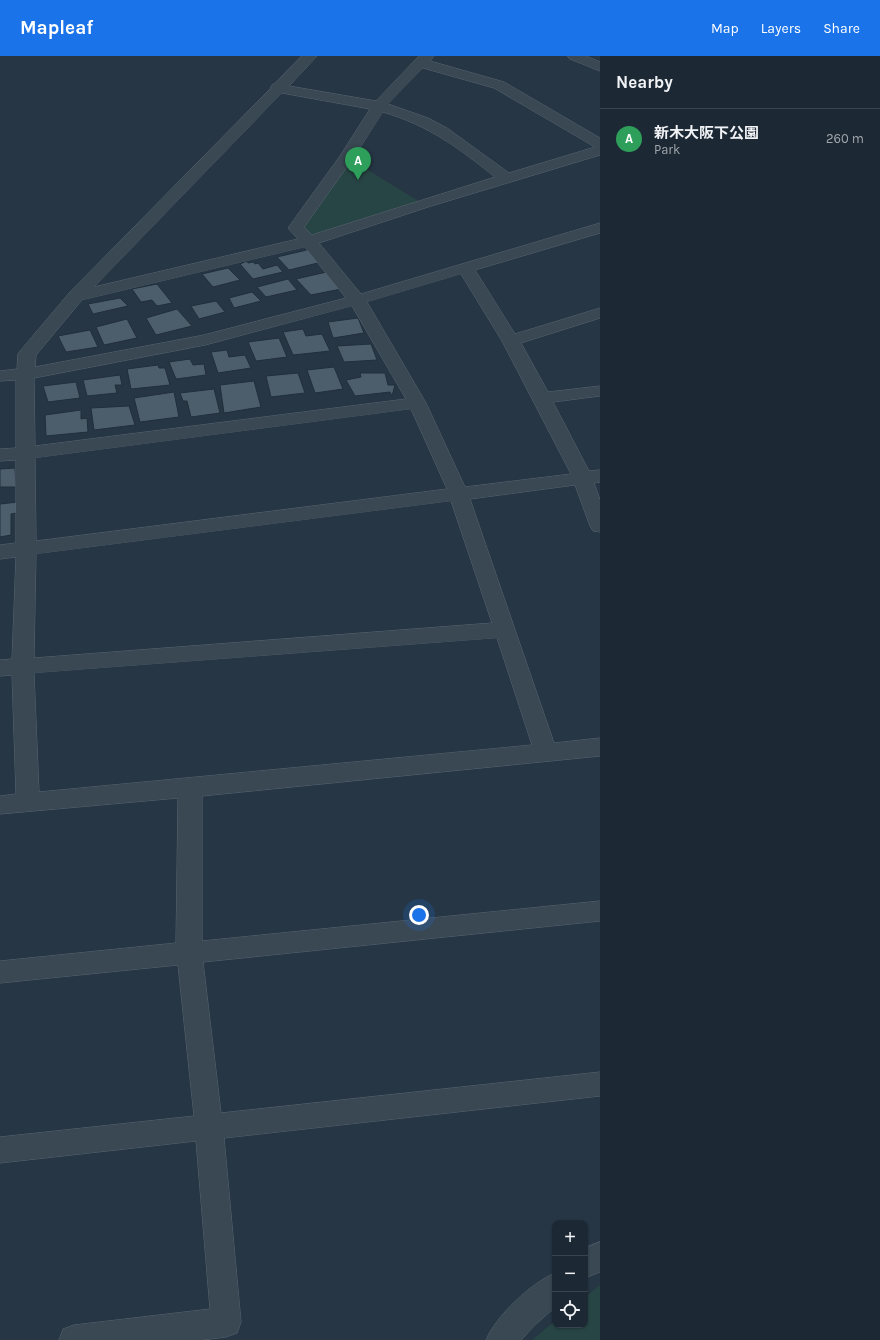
<!DOCTYPE html>
<html lang="en">
<head>
<meta charset="utf-8">
<style>
  :root { --surface:#1c2833; --page:#25303b; --text:#f1f3f6; --muted:#a0a6ac; --line:#3a444e; --accent:#1a73e8 }
  body { margin:0; font-family:Karla,"Noto Sans JP",sans-serif; background:var(--page); color:var(--text) }
  .controls { position:absolute; right:12px; bottom:12px; display:grid; overflow:hidden; border-radius:8px; box-shadow:0 1px 3px #0004 }
  .controls button { width:36px; height:36px; display:grid; place-items:center; padding:0; border:0; border-bottom:1px solid var(--line); background:var(--surface); color:var(--text); font:20px sans-serif }
  .you { position:absolute; left:419px; top:859px; width:14px; height:14px; margin:-10px; border:3px solid #fff; border-radius:50%; background:#1a73e8; box-shadow:0 0 0 6px #1a73e833 }
  .badge { display:grid; place-items:center; width:26px; height:26px; border-radius:50%; background:var(--accent); color:#fff; font-size:13px; font-weight:700 }
  .pin { position:absolute; translate:-50% -33px; filter:drop-shadow(0 1px 2px #0008) }
  .pin::after { content:''; position:absolute; top:21px; width:14px; height:12px; background:inherit; clip-path:polygon(0 0,100% 0,50% 100%) }
  .list { margin:0; padding:0; list-style:none }
  h2 { display:flex; justify-content:space-between; align-items:center; height:52px; margin:0; padding:0 16px; font-size:17px }
  h2 small { font-size:13px; font-weight:400; color:var(--muted) }
  .list li { display:grid; grid-template-columns:26px 1fr auto; gap:12px; align-items:center; box-sizing:border-box; height:60px; padding:0 16px; border-top:1px solid var(--line) }
  .list b { display:block; font-size:15px; white-space:nowrap }
  .list p { margin:0; font-size:13px; white-space:nowrap; color:var(--muted) }
  .list em { font-size:13px; font-style:normal; color:var(--muted) }
  .icon { flex:none; width:22px; height:22px; fill:none; stroke:currentColor; stroke-width:2; stroke-linecap:round; stroke-linejoin:round }
  .map { position:relative; flex:none; width:600px; height:1284px; overflow:hidden }
  header { display:flex; align-items:center; gap:24px; box-sizing:border-box; height:56px; padding:0 20px; background:var(--accent); color:#fff }
  header strong { font-size:19px }
  nav { display:flex; gap:22px; margin-inline-start:auto; font-size:14px }
  main { display:flex }
  aside { flex:1; background:var(--surface) }
  .map>svg:first-child { display:block }
  .green { fill:#284545 }
  .building { fill:#4c5e6c; stroke:#212f3b }
  .lines { fill:none; stroke-linecap:round; stroke-linejoin:round }
  .street-casing { stroke:#596571; stroke-width:1 }
  .street { fill:#3a4853; fill-rule:evenodd }
</style>
</head>
<body>
<header>
<strong>Mapleaf</strong>
<nav><a>Map</a><a>Layers</a><a>Share</a></nav>
</header>
<main>
<div class="map">
<svg width="600" height="1284" viewBox="0 0 600 1284">
  <rect width="100%" height="100%" fill="#263644"/>
  <g class="green">
    <polygon points="347,101 423,148 309,185 296,172"/>
    <polygon points="600,1229 600,1284 532,1284 555,1265 555,1269 585,1269 585,1241"/>
  </g>
  <g class="building">
    <polygon points="311,193 322,206 289,214 277,201"/>
    <polygon points="247,205 248,207 253,206 255,208 258,207 263,213 277,209 283,216 253,223 240,208"/>
    <polygon points="228,212 240,224 213,231 202,218"/>
    <polygon points="331,215 346,232 311,239 296,223"/>
    <polygon points="288,223 297,234 266,241 257,231"/>
    <polygon points="157,228 172,247 157,250 152,244 141,246 132,233"/>
    <polygon points="252,236 261,245 234,252 229,242"/>
    <polygon points="120,242 128,250 93,258 88,248"/>
    <polygon points="216,245 225,256 199,263 191,250"/>
    <polygon points="177,253 192,270 156,279 146,262"/>
    <polygon points="358,262 364,277 333,282 328,266"/>
    <polygon points="127,263 137,282 104,289 96,271"/>
    <polygon points="303,273 306,280 322,278 330,295 293,299 283,276"/>
    <polygon points="90,274 98,291 66,296 58,280"/>
    <polygon points="279,282 287,301 256,305 248,286"/>
    <polygon points="371,288 377,304 344,306 337,290"/>
    <polygon points="227,294 229,301 245,299 251,312 218,317 211,296"/>
    <polygon points="190,303 193,309 204,308 206,319 176,323 169,306"/>
    <polygon points="158,309 159,312 165,312 170,329 131,333 127,313"/>
    <polygon points="334,311 343,333 315,337 307,314"/>
    <polygon points="298,317 305,337 271,341 266,320"/>
    <polygon points="360,317 385,317 388,329 395,329 392,340 390,336 355,340 346,324 361,321"/>
    <polygon points="120,319 122,329 115,329 117,337 87,340 83,324"/>
    <polygon points="254,325 261,351 224,357 220,329"/>
    <polygon points="76,326 80,342 48,346 43,330"/>
    <polygon points="214,333 220,357 191,361 187,345 183,345 180,337"/>
    <polygon points="174,336 179,361 140,366 134,342"/>
    <polygon points="129,350 135,369 94,374 91,352"/>
    <polygon points="81,354 81,363 87,362 88,376 46,380 45,359"/>
    <polygon points="15,412 16,431 0,431 0,413"/>
    <polygon points="18,446 17,457 11,458 11,479 0,481 0,448"/>
  </g>
  <g class="lines">
    <g class="street-casing">
      <g id="street">
        <path d="M302,0h15l-28,30 87,15 43,-45h15l-4,5 74,21 96,56v17l-172,52 -109,36 42,51 239,-71v10l-125,37 40,64 85,-26v10l-79,25 27,49 52,-6v10l-47,6 36,69 11,-1v12l-6,1 6,17v32l-7,-1 -3,-5 -15,-41 -105,14 84,244 46,-5v18l-398,40v145l398,-40v20l-397,41 18,151 379,-41v24l-376,42 17,184 -4,11 -11,4 -24,3h-143l4,-11 11,-4 136,-16 -14,-168 -196,22v-26l194,-21 -16,-151 -178,18v-22l176,-18 2,-145 -178,16v-18l16,-2 -4,-119 -12,1v-16l12,-1 4,-102 -16,2v-14l16,-2v-83l-16,1v-12l16,-1v-68l-16,1v-10l17,-2 1,-15 3,-4 49,-58 200,-203 2,-4 2,-1zM423,12l71,20 101,59 -86,26 -62,-45 -19,-10 -40,-14zM282,37l88,16 -30,47 -52,72 10,11 -204,48zM383,56c47,14 74,35 112,65l-183,58 -8,-8 50,-70zM305,191l41,51 -142,37 -169,32 1,-12 46,-55zM461,218l41,67 69,133 -106,13 -39,-84 -59,-101zM352,250l54,93 -371,47 -1,-68 171,-33zM411,353l36,80 -411,52 -1,-83zM451,445l41,122 -458,35 2,-104zM497,582l35,107 -493,47 -5,-119z"/>
        <polygon points="568,0 586,0 600,6 600,15 570,3"/>
        <polygon points="600,1186 600,1216 585,1222 585,1192"/>
        <path d="M555,1217v34l-21,19 -13,14h-35c10,-24 45,-57 69,-67z"/>
      </g>
    </g>
    <use href="#street" class="street"/>
  </g>
</svg>
<div class="controls">
<button>+</button>
<button>−</button>
<button><svg class="icon" aria-label="locate" viewBox="0 0 24 24"><circle cx="12" cy="12" r="6"/><path d="M12 2v4M12 18v4M2 12h4M18 12h4"/></svg></button>
</div>
<div class="you"></div>
<div class="pin badge" style="left:358px;top:124px;background:#2e9e5b">A</div>
</div>
<aside>
<h2>Nearby<small></small></h2>
<ul class="list">
<li><span class="badge" style="background:#2e9e5b">A</span><div><b>新木大阪下公園</b><p>Park</p></div><em>260 m</em></li>
</ul>
</aside>
</main>
</body>
</html>
